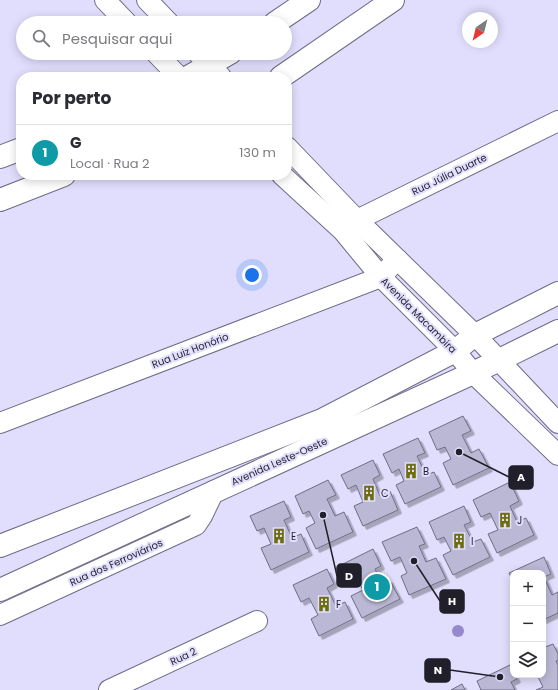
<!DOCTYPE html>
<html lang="pt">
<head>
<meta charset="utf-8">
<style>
  :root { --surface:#fff; --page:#f2f2f3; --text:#2b2b33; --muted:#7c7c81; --line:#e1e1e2; --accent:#7c3aed }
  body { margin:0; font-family:Poppins,sans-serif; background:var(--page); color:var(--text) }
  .controls { position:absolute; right:12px; bottom:12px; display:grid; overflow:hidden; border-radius:8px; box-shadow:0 2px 10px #0003 }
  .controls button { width:36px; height:36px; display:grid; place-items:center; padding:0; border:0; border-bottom:1px solid var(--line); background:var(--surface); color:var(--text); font:20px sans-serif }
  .compass { position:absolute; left:462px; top:12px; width:36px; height:36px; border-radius:50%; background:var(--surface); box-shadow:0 2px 10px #0003; rotate:215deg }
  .you { position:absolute; left:252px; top:275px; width:14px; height:14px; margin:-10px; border:3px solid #fff; border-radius:50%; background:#1a73e8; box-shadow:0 0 0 6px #1a73e833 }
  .badge { display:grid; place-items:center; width:26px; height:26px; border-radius:50%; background:var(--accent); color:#fff; font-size:13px; font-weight:700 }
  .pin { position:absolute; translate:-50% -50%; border:2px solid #fff; box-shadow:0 1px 4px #0006 }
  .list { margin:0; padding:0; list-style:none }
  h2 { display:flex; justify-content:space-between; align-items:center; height:52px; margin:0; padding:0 16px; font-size:17px }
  h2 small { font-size:13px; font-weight:400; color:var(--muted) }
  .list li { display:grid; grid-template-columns:26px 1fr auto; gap:12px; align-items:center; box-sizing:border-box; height:56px; padding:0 16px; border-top:1px solid var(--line) }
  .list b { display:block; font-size:15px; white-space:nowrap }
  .list p { margin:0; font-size:13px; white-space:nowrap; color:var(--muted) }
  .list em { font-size:13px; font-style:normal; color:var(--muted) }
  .icon { flex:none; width:22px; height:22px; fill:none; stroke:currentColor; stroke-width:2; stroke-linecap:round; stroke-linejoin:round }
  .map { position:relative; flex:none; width:558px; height:690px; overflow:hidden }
  .search { position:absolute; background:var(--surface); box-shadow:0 2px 10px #0003; left:16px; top:16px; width:276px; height:44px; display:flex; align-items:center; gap:10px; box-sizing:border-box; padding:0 14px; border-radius:22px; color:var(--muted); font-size:15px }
  .panel { position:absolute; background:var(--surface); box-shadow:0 2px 10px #0003; left:16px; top:72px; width:276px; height:108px; border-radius:16px }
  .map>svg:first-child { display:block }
  .building { fill:#bab8d5; stroke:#6e6c86; filter:url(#shadow) }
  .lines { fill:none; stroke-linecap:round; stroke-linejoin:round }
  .minor-casing { stroke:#6f6c87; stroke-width:22 }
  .major-casing { stroke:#6f6c87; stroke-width:24 }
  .highway-casing { stroke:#6f6c87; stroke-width:24 }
  .minor { stroke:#fff; stroke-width:20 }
  .major { stroke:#fff; stroke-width:22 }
  .highway { stroke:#fff; stroke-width:22 }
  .tree { fill:#9688cd }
  .labels { text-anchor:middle; stroke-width:4; stroke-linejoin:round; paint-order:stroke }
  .street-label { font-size:10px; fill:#201f2a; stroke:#e0defc }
  .poi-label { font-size:10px; fill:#201f2a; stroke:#e0defc; text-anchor:start }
  .leader { fill:none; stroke:#201f2a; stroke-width:1.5 }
  .callout-dot { fill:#201f2a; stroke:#e0defc; stroke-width:1.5 }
  .callout { fill:#201f2a; stroke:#201f2a; stroke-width:1.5 }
  .callout-label { font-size:11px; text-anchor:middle; font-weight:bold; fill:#fff }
</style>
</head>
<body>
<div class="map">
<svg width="558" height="690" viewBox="0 0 558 690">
  <defs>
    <filter id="shadow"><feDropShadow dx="3.5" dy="3.5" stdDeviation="0" flood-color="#0004"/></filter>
  </defs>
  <rect width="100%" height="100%" fill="#e0defc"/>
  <g class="building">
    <polygon points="463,416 471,431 462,435 471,453 479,449 489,468 453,485 443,463 451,459 445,447 437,450 429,432"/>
    <polygon points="418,438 425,453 417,456 426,475 434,472 441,487 405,504 396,485 404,481 399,469 392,473 383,454"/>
    <polygon points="373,460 380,475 373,479 380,496 390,491 398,510 363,526 354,506 363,502 356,485 348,489 341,475"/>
    <polygon points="328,480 336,495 327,499 335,516 344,512 353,532 316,549 306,528 315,523 309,511 303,514 295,496"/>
    <polygon points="510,482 519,501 510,506 517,522 526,518 534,535 497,553 488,534 498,530 490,513 481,517 473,500"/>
    <polygon points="284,501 291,517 284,520 292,538 301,534 309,552 271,570 261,548 271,544 264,528 257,531 250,516"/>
    <polygon points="464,506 471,522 464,525 473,542 481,539 490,557 453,575 443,555 451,551 444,537 437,540 429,522"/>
    <polygon points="417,527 425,544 419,546 426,562 436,558 446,579 409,595 401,576 407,573 400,557 391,561 382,542"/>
    <polygon points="373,549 381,566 375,569 382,583 389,579 400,599 362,618 351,596 363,590 357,579 347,583 339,566"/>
    <polygon points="544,557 551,574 544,577 552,595 558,592 558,613 543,620 543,573 513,573 513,581 509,573"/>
    <polygon points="327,569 334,584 327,588 336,606 345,602 353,619 319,636 311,619 318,615 309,598 301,602 293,585"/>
    <polygon points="553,644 558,654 558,660 556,661 558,665 558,690 536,690 543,687 537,675 543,675 543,648"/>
    <polygon points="510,665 513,671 513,675 515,675 517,679 511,682 515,690 481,690 477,681"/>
    <polygon points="462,684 465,690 451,690"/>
  </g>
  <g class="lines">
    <g class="minor-casing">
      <g id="minor">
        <polyline points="105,0 127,23"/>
        <polyline points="147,0 169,23"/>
        <polyline points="156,53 179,77"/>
        <polyline points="198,53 221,77"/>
        <polyline points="287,147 357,220 475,335 558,423"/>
        <polyline points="282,175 343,231 381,277 455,351 473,373 558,455"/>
        <polyline points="348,227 357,220 558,121"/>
        <polyline points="0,423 381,277 397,259"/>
        <polyline points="0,615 196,525 202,516 214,491"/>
        <polyline points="109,690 257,621"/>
      </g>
    </g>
    <g class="major-casing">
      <g id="major">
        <polyline points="0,546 322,420 455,351 475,335 558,293"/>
        <polyline points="0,590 473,373 558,331"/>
      </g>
    </g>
    <g class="highway-casing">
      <g id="highway">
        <polyline points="275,23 309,0"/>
        <polyline points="188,77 230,53"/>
        <polyline points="281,77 393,0"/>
        <polyline points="0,157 21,149"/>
        <polyline points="0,200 64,175"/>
      </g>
    </g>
    <use href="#minor" class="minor"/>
    <use href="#major" class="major"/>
    <use href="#highway" class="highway"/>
  </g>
  <circle class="tree" cx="458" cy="631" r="6"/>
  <defs>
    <g id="building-bare" transform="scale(1.2)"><path d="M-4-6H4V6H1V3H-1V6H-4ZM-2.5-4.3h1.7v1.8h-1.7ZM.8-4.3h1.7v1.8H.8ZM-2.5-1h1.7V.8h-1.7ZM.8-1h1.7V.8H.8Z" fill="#6e6d0e" stroke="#e0defc" stroke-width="2.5" paint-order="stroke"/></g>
  </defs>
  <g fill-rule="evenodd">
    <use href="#building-bare" x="411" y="471"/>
    <use href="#building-bare" x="369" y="493"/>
    <use href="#building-bare" x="505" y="520"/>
    <use href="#building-bare" x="279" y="536"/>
    <use href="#building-bare" x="459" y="541"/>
    <use href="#building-bare" x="324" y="604"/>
  </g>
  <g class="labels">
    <g class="street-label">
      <text transform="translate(449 174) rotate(-26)" y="4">Rua Júlia Duarte</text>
      <text transform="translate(419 315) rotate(45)" y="4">Avenida Macambira</text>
      <text transform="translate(190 350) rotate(-21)" y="4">Rua Luiz Honório</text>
      <text transform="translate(279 461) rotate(-24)" y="4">Avenida Leste-Oeste</text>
      <text transform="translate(116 562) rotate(-24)" y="4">Rua dos Ferroviários</text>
      <text transform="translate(183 656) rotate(-25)" y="4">Rua 2</text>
    </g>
    <g class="poi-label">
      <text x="423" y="475">B</text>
      <text x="381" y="497">C</text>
      <text x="517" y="524">J</text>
      <text x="291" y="540">E</text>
      <text x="471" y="545">I</text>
      <text x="336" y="608">F</text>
    </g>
  </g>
  <path class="leader" d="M459 452L509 477M323 515L337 576M414 561L440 601M500 677L450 670"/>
  <g class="callout-dot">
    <circle cx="459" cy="452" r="4"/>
    <circle cx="323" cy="515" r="4"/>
    <circle cx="414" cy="561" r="4"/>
    <circle cx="500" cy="677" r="4"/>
  </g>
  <g class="callout">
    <rect x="509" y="466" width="24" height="23" rx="4"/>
    <rect x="337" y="564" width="24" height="23" rx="4"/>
    <rect x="440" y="590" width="24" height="23" rx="4"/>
    <rect x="425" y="659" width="25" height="23" rx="4"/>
  </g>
  <g class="callout-label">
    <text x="521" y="481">A</text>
    <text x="349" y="580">D</text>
    <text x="452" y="605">H</text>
    <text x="438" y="674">N</text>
  </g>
</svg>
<div class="controls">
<button>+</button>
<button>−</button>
<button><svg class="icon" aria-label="layers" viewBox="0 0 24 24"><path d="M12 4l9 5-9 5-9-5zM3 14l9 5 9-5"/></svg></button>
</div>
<svg class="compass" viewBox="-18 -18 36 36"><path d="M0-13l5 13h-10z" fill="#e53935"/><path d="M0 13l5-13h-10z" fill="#7c7c81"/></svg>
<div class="you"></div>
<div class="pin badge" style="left:377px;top:587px;background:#0f9aa8">1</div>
<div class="search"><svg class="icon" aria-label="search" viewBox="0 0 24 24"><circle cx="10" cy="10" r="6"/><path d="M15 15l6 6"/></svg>Pesquisar aqui</div>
<section class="panel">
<h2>Por perto<small></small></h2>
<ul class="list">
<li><span class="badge" style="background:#0f9aa8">1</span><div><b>G</b><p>Local · Rua 2</p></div><em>130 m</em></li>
</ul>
</section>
</div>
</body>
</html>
